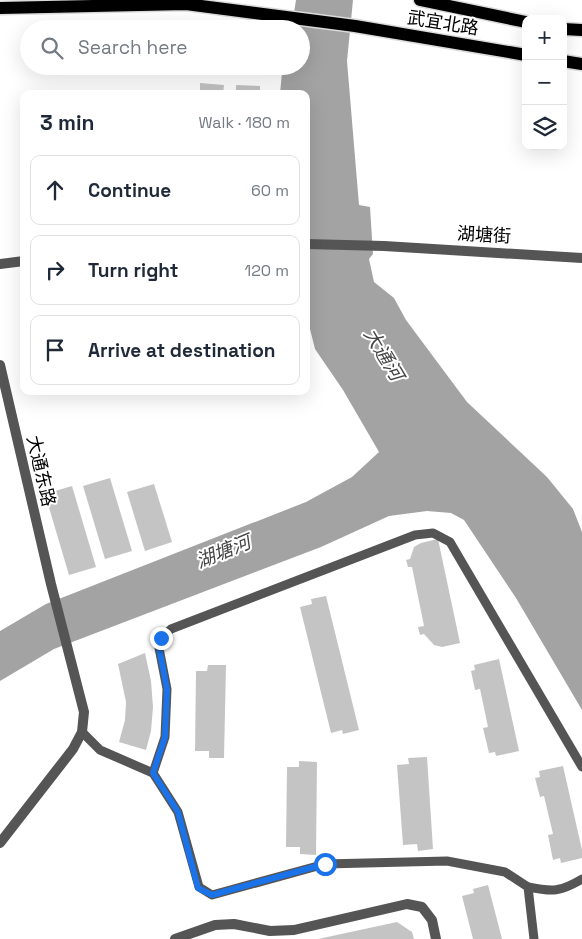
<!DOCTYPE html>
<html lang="en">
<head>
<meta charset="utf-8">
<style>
  :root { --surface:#fff; --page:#f2f2f3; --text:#1f2937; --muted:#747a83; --line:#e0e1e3 }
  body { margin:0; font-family:"Space Grotesk","Noto Sans SC",sans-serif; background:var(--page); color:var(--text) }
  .controls { position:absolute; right:15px; top:15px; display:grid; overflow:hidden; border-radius:10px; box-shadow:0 5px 20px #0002 }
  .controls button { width:45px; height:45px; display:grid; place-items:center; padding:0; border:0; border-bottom:1px solid var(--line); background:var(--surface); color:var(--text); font:25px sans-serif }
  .stop { position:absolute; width:15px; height:15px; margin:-11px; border:4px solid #1a73e8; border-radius:50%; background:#fff }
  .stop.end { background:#1a73e8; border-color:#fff; box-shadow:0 1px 5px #0008 }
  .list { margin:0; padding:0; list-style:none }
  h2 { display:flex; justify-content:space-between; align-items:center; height:65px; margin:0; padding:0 20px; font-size:21px }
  h2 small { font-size:16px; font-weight:400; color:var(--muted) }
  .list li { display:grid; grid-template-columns:32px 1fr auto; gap:15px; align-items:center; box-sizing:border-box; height:70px; margin:0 10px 10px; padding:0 10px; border:1px solid var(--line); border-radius:10px }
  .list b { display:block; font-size:19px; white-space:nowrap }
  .list em { font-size:16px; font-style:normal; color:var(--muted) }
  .icon { flex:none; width:28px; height:28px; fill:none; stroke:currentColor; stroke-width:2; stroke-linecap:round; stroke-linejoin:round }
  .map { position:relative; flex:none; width:582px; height:939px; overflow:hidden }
  .search { position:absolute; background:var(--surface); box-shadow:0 5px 20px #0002; left:20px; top:20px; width:290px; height:55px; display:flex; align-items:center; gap:12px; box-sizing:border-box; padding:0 18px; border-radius:28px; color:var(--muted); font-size:19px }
  .panel { position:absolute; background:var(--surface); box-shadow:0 5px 20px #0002; left:20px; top:90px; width:290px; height:305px; border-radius:10px }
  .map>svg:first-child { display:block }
  .water { fill:#a3a3a3 }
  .building { fill:#c4c4c4 }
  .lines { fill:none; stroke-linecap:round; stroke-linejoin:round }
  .primary-casing { stroke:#dbdbdb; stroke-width:15 }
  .service { stroke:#555; stroke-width:9 }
  .minor { stroke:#555; stroke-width:10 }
  .tertiary { stroke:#555; stroke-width:10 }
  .primary { stroke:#000; stroke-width:12 }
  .route { stroke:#1a73e8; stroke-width:6 }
  .labels { text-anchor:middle; stroke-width:4; stroke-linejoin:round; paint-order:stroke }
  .street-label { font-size:18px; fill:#000; stroke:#fff }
  .water-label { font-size:19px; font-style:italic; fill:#444; stroke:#fff }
</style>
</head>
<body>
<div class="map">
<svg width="582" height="939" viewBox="0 0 582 939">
  <rect width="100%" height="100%" fill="#fff"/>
  <polygon class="water" points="296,0 353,0 347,61 359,205 370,207 373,254 369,259 374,282 394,298 406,320 467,402 547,477 573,509 582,532 582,710 516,598 464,520 451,513 427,511 389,516 321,547 54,649 0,681 0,631 46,604 306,502 352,477 379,452 343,390 315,349 306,313 306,94 280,94 282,72 280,66 301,66 301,29 287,29 293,19"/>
  <g class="building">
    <polygon points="200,83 224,85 223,94 200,94"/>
    <polygon points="236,85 260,86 260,94 236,94"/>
    <polygon points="110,478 132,551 105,559 83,486"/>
    <polygon points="154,484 172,542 145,551 127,492"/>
    <polygon points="72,486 96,567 69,575 45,494"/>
    <polygon points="438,539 460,643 442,647 434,645 424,634 420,635 418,627 424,626 412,567 408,567 406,560 410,559 414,547 421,543"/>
    <polygon points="326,596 359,730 343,734 342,730 331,733 300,607 312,604 311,599"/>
    <polygon points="145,653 151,681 153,707 151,731 146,750 119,742 125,720 126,702 118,664"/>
    <polygon points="499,659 519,751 496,756 495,752 489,753 483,728 488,727 480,689 475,690 471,671 475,670 474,665"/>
    <polygon points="208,665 226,665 224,758 209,758 209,751 195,751 196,671 207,671"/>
    <polygon points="427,757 433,849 418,851 417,844 403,845 397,765 409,764 408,758"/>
    <polygon points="299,761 317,762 316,855 300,854 300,847 286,847 287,767 299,767"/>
    <polygon points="563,766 582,850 582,858 561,863 560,858 553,860 548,835 553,834 544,796 540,797 535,778 540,777 539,771"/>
    <polygon points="488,885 502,939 473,939 462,896 474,893 473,889"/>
    <polygon points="397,922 412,932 414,939 318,939"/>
  </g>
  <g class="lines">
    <g class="primary-casing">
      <g id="primary">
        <polyline points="420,0 526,22"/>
        <polyline points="0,8 186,4 355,26 526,55"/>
        <polyline points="563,29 582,30"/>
        <polyline points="563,61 582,64"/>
      </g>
    </g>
    <g class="service">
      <polyline points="82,732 100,750 153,773 178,812 199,887 212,895 325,864 447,861 505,872 528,887 534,939"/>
      <polyline points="153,773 165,737 167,689 159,648 161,638 171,629 415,535 433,533 450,542 582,767"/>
      <path d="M528,887c25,5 32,5 54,-8"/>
    </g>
    <g class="minor">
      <polyline points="306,244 384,246 582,258"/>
      <polyline points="0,264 24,261"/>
      <polyline points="175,939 215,925 234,924 270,931 294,930 407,904 422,907 432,920 436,939"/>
    </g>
    <polyline class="tertiary" points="0,365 51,584 84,712 82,732 73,749 0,843"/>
    <use href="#primary" class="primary"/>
  </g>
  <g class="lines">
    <polyline class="route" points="161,638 159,648 167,689 165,737 153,773 178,812 198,888 212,895 325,864"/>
  </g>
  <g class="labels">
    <g class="street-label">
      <text transform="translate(443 23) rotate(9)" y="6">武宜北路</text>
      <text transform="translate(484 235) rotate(3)" y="6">湖塘街</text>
      <text transform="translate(41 471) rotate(77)" y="6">大通东路</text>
    </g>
    <g class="water-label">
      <text transform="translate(384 354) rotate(59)" y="7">大通河</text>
      <text transform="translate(223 551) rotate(-22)" y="7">湖塘河</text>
    </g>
  </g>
</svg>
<div class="controls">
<button>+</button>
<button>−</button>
<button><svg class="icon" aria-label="layers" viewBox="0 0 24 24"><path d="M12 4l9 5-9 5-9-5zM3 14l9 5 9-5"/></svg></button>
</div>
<div class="stop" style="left:325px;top:864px"></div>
<div class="stop end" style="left:161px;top:638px"></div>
<div class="search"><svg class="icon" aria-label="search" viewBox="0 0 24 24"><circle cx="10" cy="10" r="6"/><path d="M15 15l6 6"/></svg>Search here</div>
<section class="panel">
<h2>3 min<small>Walk · 180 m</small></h2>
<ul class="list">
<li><svg class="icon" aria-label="ahead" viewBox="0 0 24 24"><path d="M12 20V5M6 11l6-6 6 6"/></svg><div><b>Continue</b></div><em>60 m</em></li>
<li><svg class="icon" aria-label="right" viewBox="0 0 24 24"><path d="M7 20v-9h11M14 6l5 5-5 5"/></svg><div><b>Turn right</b></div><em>120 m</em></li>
<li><svg class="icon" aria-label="arrive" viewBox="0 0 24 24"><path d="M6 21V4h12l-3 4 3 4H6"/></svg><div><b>Arrive at destination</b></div></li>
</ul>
</section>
</div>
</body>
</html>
